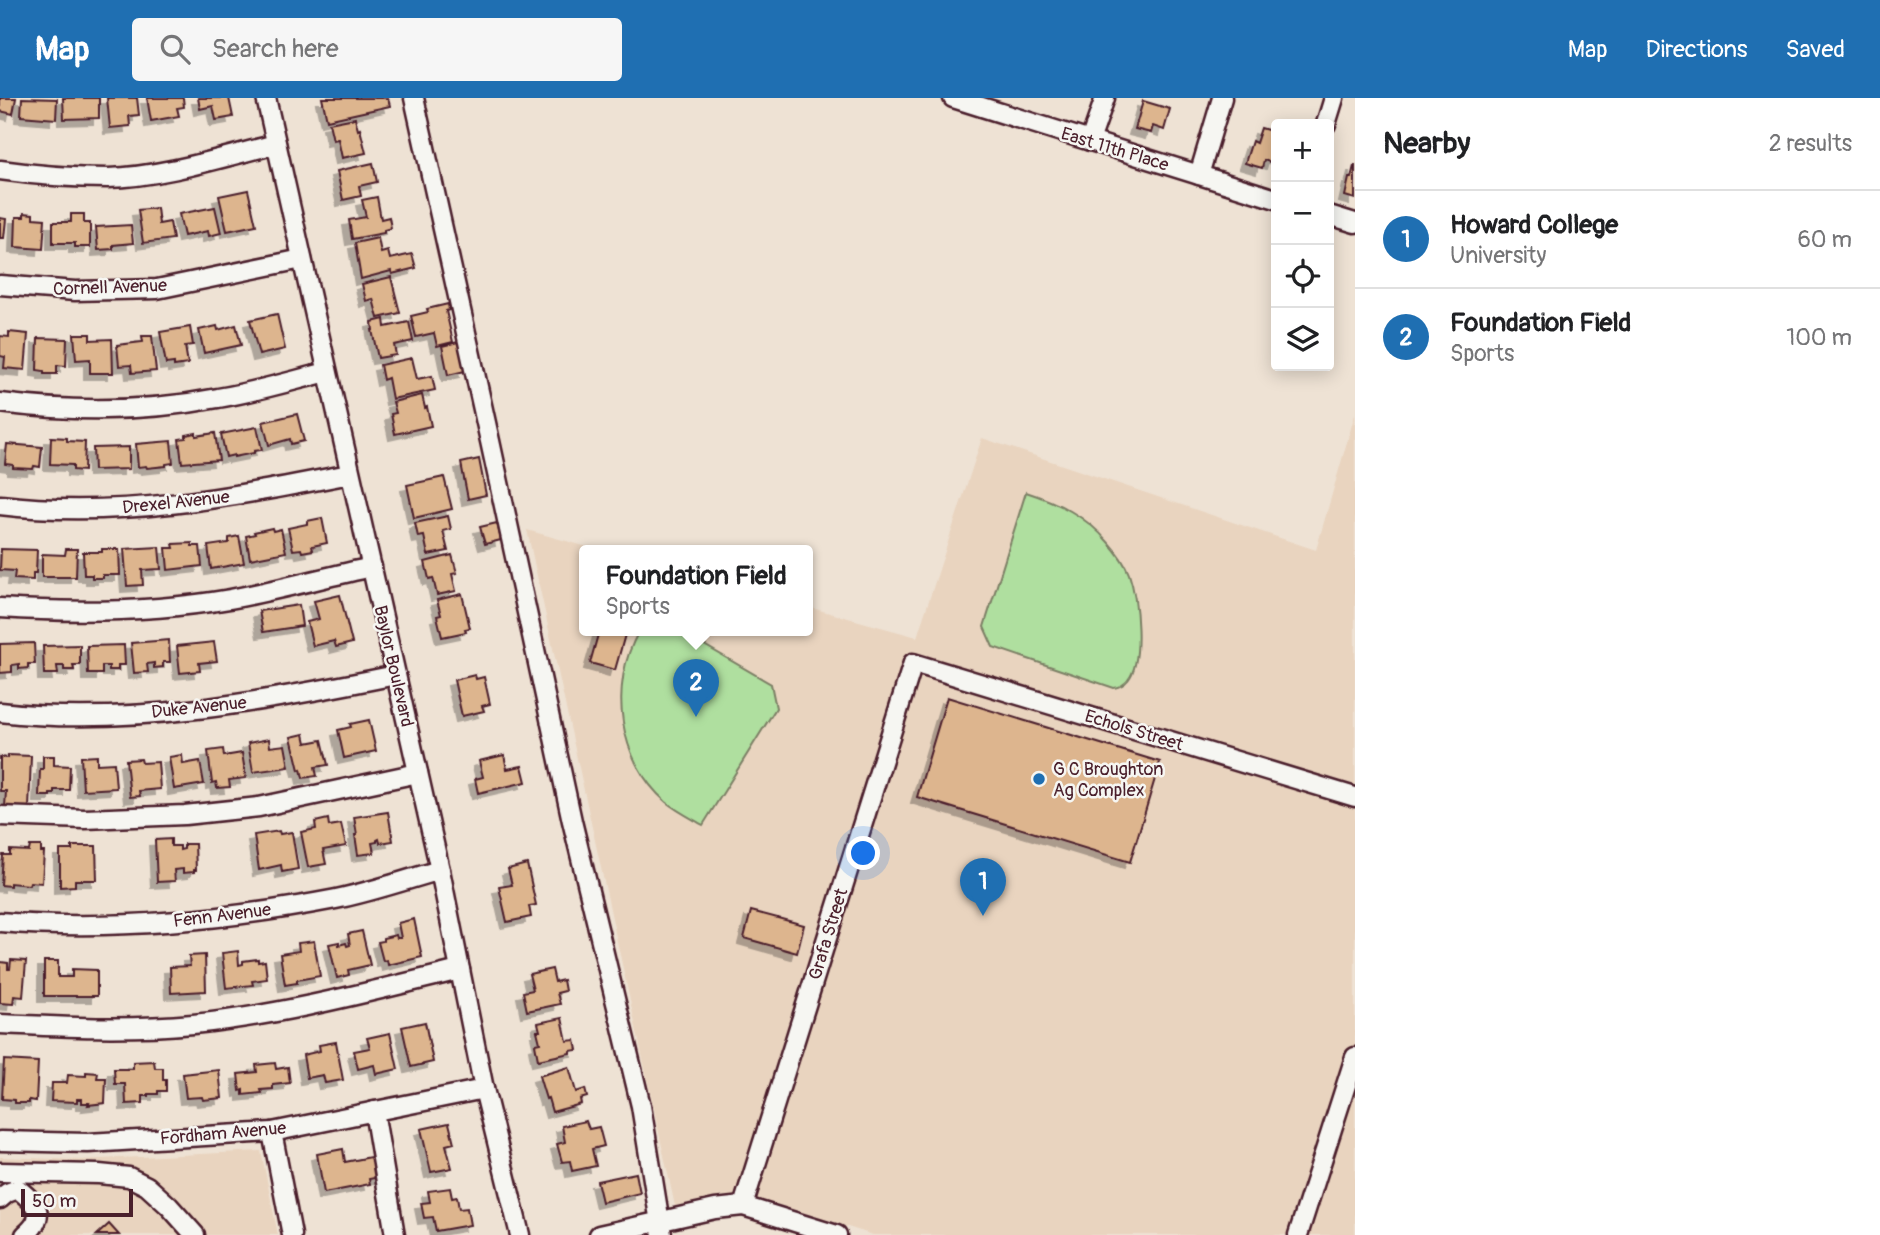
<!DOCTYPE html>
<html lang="en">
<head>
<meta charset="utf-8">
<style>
  :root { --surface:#fff; --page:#f6f6f6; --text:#202124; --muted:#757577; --line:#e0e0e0; --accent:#1f6fb2 }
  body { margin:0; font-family:Pangolin,sans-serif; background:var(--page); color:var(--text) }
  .controls { position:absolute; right:21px; top:21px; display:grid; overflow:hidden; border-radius:7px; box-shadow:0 4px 18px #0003 }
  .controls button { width:63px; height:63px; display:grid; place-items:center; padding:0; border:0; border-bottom:2px solid var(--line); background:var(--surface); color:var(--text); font:35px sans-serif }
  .scale { position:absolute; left:21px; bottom:18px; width:112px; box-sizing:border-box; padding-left:7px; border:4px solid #4a1f2b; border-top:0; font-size:19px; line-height:24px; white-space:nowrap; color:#4a1f2b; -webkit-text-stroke:5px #f6f6f2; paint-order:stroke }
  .you { position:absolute; left:864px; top:756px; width:24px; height:24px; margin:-18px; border:5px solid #fff; border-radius:50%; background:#1a73e8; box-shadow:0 0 0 10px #1a73e833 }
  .badge { display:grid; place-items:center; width:46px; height:46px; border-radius:50%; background:var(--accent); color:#fff; font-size:23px; font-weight:700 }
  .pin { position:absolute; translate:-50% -58px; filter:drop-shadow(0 2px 4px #0008) }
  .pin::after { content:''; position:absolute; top:37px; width:24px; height:21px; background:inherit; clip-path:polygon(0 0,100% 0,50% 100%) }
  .popup { position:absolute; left:579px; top:447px; width:234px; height:91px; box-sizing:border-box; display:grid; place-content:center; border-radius:7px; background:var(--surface); filter:drop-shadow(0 2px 5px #0005); font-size:23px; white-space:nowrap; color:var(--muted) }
  .popup b { font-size:26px; color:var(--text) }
  .popup::after { content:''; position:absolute; left:50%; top:100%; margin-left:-14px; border:14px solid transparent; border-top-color:var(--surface) }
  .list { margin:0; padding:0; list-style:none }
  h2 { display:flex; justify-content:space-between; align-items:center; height:91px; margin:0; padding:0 28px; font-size:30px }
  h2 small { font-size:23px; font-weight:400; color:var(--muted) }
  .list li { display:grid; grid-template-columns:46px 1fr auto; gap:21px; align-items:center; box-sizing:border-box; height:98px; padding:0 28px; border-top:2px solid var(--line) }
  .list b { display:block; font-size:26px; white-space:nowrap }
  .list p { margin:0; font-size:23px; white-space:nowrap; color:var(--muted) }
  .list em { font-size:23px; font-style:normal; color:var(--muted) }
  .icon { flex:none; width:38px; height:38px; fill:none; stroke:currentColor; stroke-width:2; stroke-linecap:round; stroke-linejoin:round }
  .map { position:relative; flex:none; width:1355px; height:1137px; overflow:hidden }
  header { display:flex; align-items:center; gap:42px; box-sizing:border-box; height:98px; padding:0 35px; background:var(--accent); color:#fff }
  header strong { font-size:33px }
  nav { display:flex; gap:38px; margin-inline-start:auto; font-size:24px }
  .search { width:490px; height:63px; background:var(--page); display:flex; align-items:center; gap:18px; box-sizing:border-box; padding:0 24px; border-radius:7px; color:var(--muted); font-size:26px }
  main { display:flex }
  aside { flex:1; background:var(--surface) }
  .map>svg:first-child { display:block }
  .built { fill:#e9d4bf }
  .green { fill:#afdf9f; stroke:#7c7f65; stroke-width:2 }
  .building { fill:#ddb58e; stroke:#4a1f2b; stroke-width:2; filter:url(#shadow) }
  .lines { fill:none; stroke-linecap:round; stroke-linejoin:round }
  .minor-casing { stroke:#4a1f2b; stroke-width:23 }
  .minor { stroke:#f6f6f2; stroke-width:18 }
  .poi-dot { fill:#1f6fb2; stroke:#f6f6f2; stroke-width:2.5 }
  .labels { text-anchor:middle; stroke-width:5; stroke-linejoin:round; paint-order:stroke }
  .street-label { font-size:18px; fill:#4a1f2b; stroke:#f6f6f2 }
  .poi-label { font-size:18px; fill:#4a1f2b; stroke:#f6f6f2; text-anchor:start }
</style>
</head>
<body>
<header>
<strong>Map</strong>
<div class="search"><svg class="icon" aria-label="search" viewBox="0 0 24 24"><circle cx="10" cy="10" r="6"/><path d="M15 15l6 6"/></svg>Search here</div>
<nav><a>Map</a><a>Directions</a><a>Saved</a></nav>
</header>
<main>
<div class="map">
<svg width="1355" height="1137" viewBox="0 0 1355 1137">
  <defs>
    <filter id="shadow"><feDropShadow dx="-6" dy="6" stdDeviation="0" flood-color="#0004"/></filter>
  </defs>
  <rect width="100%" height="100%" fill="#eee2d4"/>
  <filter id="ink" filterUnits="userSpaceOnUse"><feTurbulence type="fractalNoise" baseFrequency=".0143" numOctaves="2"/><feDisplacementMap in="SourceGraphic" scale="14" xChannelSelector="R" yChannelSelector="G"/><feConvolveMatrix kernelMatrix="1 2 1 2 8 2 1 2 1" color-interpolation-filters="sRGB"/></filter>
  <g filter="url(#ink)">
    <g class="built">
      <polygon points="1355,316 1355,1137 873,1137 775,1106 723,1098 675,1108 527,432 602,453 584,453 584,533 808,533 808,509 917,539 982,340 1316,452"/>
      <polygon points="261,1053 278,1137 0,1137 0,1059 80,1062"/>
    </g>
    <g class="green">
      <path d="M1026,394c31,10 60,24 82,50 8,9 17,21 21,32 8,23 15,87 -1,106 -4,5 -8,7 -14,8l-121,-41 -9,-20z"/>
      <path d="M639,533h41l91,53 5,24 -73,117c-12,-7 -26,-14 -37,-23 -48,-42 -58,-116 -27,-171z"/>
    </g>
    <g class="building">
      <polygon points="0,0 16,0 13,16 0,13"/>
      <polygon points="22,0 57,1 56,21 21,18"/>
      <polygon points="63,0 99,0 99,20 64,21"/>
      <polygon points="107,0 137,0 139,17 129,18 130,28 110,30"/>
      <polygon points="147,0 183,0 184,9 177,10 179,18 151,23"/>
      <polygon points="198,0 229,0 233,19 216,22 213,8 200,11"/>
      <polygon points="322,0 388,0 390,8 327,22"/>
      <polygon points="1143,3 1170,11 1164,32 1153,28 1151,35 1135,31"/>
      <polygon points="355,20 358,32 360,31 366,55 342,60 338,41 333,42 329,25"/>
      <polygon points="1261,30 1271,33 1270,37 1276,39 1276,52 1272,65 1264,62 1262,70 1245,65 1252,43 1256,45"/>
      <polygon points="373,65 377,84 359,88 361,98 343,102 337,73"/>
      <polygon points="1354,68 1355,68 1355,101 1345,98 1349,80 1351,80"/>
      <polygon points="248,92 256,127 227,133 219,98"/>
      <polygon points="377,99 381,121 389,119 391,130 384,132 384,135 352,141 349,122 366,119 362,102"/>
      <polygon points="215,109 221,135 209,138 208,133 184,138 179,116"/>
      <polygon points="157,110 159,126 170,124 173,141 143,145 138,112"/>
      <polygon points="24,115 33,116 33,120 45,121 43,151 15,149 16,119 24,119"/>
      <polygon points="71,116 84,116 84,125 90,125 90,149 75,149 75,145 53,145 53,124 71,124"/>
      <polygon points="0,120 6,121 4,140 0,140"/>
      <polygon points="131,127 133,145 113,147 113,151 98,152 96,129"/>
      <polygon points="378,140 381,155 388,153 390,161 412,156 416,170 392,176 391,173 361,181 355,145"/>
      <polygon points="391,179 400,215 378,220 373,201 366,203 362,186"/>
      <polygon points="448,206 449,212 446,213 453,244 437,248 434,235 416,239 411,218 428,214 427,211"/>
      <polygon points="277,216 285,251 259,257 250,222"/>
      <polygon points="384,221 385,229 409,224 413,243 394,247 396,257 378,260 372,232 373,232 372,224"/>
      <polygon points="236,227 241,247 204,255 199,232 217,228 218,232"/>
      <polygon points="190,229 193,247 185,248 188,266 174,268 174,265 166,266 160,234"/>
      <polygon points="9,234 28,236 25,272 4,270 5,259 0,258 0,238 9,239"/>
      <polygon points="74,236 90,236 90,242 112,241 113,275 90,275 90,261 76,262"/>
      <polygon points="142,238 152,238 156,273 132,275 131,267 119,268 117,247 143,244"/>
      <polygon points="38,240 67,241 66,268 57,267 57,276 44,276 44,273 37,272"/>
      <polygon points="458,244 465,273 448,277 442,248"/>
      <polygon points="412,260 417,281 432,278 435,292 392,301 388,280 383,282 380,267"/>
      <polygon points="422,297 425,310 427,309 431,328 395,336 391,316 396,315 393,304"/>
      <polygon points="297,316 304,343 291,346 290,341 269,347 263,324"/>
      <polygon points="257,329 262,352 254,353 254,355 234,359 234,357 226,359 221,336"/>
      <polygon points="196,335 196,338 215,335 219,362 182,365 179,341 186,340 186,337"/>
      <polygon points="51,339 67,340 67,343 85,344 84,373 73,372 73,367 50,366"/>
      <polygon points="171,343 173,365 166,366 166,368 147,370 146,368 138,369 136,346"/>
      <polygon points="7,346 42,349 40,369 34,368 33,371 13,370 13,367 5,366"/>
      <polygon points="129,349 129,371 94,372 93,350"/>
      <polygon points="479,361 486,397 468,401 461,365"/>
      <polygon points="444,379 452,411 414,420 407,387"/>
      <polygon points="448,418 451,431 443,433 448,453 428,457 424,438 418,439 415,425"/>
      <polygon points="322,420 327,445 312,448 313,452 302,454 301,451 293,452 288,430 307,426 307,423"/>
      <polygon points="497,425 501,442 485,446 480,429"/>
      <polygon points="272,430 273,433 281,431 286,454 250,461 246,438 255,436 254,434"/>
      <polygon points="239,438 244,465 211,471 208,448 229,445 229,440"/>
      <polygon points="192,445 192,448 200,448 202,468 168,472 166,450 174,450 173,446"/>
      <polygon points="159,449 161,471 142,472 143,487 127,488 124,451"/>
      <polygon points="1,451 37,452 36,475 33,475 33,482 14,481 15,473 0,472"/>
      <polygon points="66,451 77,451 76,479 42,479 42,456 65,457"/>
      <polygon points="102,451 119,451 120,477 103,477 103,480 92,480 92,477 84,477 83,454 102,454"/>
      <polygon points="452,457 457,475 452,476 456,493 437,497 433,480 429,481 425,464"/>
      <polygon points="462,496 470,530 465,531 466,534 442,539 437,518 441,517 437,502"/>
      <polygon points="340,497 352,545 336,549 334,543 313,548 307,524 319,521 314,503"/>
      <polygon points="299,507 302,528 263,534 259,513"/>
      <polygon points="599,533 626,533 615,572 590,565"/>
      <polygon points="169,542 170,564 163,564 163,569 154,570 154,565 147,566 148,574 134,575 131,545"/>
      <polygon points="214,544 217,563 199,565 200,573 180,575 177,548"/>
      <polygon points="34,545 35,566 28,566 28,570 19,571 19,566 12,567 12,574 0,575 0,546"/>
      <polygon points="80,547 80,567 73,567 74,572 64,572 64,568 57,568 58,576 44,576 43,548"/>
      <polygon points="124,547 125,567 118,567 118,572 109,572 109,568 102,568 102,576 88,576 87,548"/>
      <polygon points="475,577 476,581 484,579 490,606 482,608 484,613 462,618 454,582"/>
      <polygon points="947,599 1160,664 1130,764 917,699"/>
      <polygon points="369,622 376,653 344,660 338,632 351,629 350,626"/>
      <polygon points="304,636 306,645 322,642 328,667 315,669 317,678 303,680 301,671 299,672 291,639"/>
      <polygon points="269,641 270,649 285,647 289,669 253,674 248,645"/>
      <polygon points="223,651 224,658 242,655 246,680 229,682 230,689 217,690 216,684 212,685 208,653"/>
      <polygon points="8,657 31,658 29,711 5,709 6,693 0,693 0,659 8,660"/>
      <polygon points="182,657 183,666 200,663 204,686 174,691 169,659"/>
      <polygon points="504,657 507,671 522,668 526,684 478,695 475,681 483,679 479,663"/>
      <polygon points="43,658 54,658 54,667 70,668 69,692 54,692 54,696 50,696 50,698 39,698 40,671 43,671"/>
      <polygon points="97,658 97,666 114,665 116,690 83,692 81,659"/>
      <polygon points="141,661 142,665 158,664 160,691 139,693 140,698 130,699 126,662"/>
      <polygon points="388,714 393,743 380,745 379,741 377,742 377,744 372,745 374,755 358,757 355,737 357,737 354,719"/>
      <polygon points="328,721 329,728 341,726 346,748 323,752 326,766 308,769 301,734 316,731 315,724"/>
      <polygon points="279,733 280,736 292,734 298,771 282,774 281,767 259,772 254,737"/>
      <polygon points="171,741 171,748 180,748 180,752 184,751 184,746 195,746 196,772 194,772 194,774 183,775 183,771 174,772 175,783 157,784 155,742"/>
      <polygon points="30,748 41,748 41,754 44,754 42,785 30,784 29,787 10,785 10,788 1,787 3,757 10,757 10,752 29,753"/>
      <polygon points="72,748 96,748 97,782 75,782 75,788 60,789 60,752 72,752"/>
      <polygon points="527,766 536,807 529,808 531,819 507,824 499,789 512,787 508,771"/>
      <polygon points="751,813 804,827 797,855 744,840"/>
      <polygon points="414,821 422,859 388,867 387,862 383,863 378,844 383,843 383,840 396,837 397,840 401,840 398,825"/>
      <polygon points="362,833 370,867 348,872 349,877 337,880 329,846 339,844 339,847 346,845 347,848 350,847 348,836"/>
      <polygon points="314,843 320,878 297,882 297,885 285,887 280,856 299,853 298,845"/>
      <polygon points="238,853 239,867 243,866 243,863 258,861 258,864 265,863 267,881 252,883 253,887 226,890 222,855"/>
      <polygon points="205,857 206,893 171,895 170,869 190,868 189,858"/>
      <polygon points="11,862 26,863 23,899 14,898 13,906 0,905 0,864 8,865 8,871 10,871"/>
      <polygon points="44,863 58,863 58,879 72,879 72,871 97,872 97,898 44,898"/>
      <polygon points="552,871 555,884 563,882 565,893 557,895 560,906 527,913 523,894 533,892 529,876"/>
      <polygon points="562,920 567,943 575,942 577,952 570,953 570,955 538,962 535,946 540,945 537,933 540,933 538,925"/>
      <polygon points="425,924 433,964 411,969 402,929"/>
      <polygon points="390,935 398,971 376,976 374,967 358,971 354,953 370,950 367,940"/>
      <polygon points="336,944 343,982 325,985 323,977 307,980 303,957 320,953 319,947"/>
      <polygon points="4,962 38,964 36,1003 29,1002 29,1005 15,1005 15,1002 2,1001"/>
      <polygon points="154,963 155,970 163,970 163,982 166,982 166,993 158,993 158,996 148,996 148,998 143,998 143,1005 126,1006 125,986 115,986 114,971 133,971 133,964"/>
      <polygon points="275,965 276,971 288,969 290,985 273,987 273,991 261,992 262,995 243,997 243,992 240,993 238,976 257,974 256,967"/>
      <polygon points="569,969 576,994 585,991 587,999 580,1001 581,1006 552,1014 548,1000 546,1001 539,978"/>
      <polygon points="219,972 222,1000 203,1002 202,999 186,1000 183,976"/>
      <polygon points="86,974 98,975 97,980 106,980 105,1005 88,1007 89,1005 82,1005 82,1001 77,1001 77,1004 51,1003 52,985 67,985 68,977 86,978"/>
      <polygon points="586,1023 589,1031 599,1029 604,1048 592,1051 596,1068 572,1073 570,1063 562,1064 557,1046 565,1044 562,1028"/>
      <polygon points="449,1025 454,1045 446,1047 452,1070 431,1074 421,1031"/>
      <polygon points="343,1051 345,1064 376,1058 380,1079 369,1081 370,1086 324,1095 317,1056"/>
      <polygon points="636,1075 640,1095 602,1104 597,1083"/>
      <polygon points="450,1090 452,1100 457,1099 459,1111 467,1110 470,1127 436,1133 433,1119 424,1120 421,1105 430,1104 428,1093"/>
      <polygon points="109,1126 119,1137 97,1137"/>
    </g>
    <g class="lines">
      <g class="minor-casing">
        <g id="minor">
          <polyline points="266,0 440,772 484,991 520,1137"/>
          <polyline points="414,0 490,343 572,723 641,1008 662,1137"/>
          <polyline points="953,0 1276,101"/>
          <polyline points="1326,26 1334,0"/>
          <polyline points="1090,43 1105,0"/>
          <path d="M0,72c35,5 72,8 108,8 53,-1 116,-21 168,-34"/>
          <polyline points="1199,77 1222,0"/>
          <polyline points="1329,117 1355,125"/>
          <polyline points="0,187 75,193 157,191 302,161"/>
          <path d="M0,305c72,9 146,9 218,-5 37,-6 73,-17 109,-26"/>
          <path d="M0,407c121,14 232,-8 350,-31"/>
          <path d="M0,510c76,5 155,4 230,-9 48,-9 95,-22 142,-32"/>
          <path d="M0,614c131,15 268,-11 396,-37"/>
          <polyline points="0,718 85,721 185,717 259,709 418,675"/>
          <path d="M0,824c111,9 227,-2 336,-23 35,-7 70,-19 104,-29"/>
          <path d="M0,926c64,3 129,6 193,0 90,-9 179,-33 267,-54"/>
          <polyline points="374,1013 395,1137"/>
          <polyline points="272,1034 292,1137"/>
          <polyline points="0,1043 88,1045 272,1034 484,991"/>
          <polyline points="0,1074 99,1076 129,1079 147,1088 169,1108 195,1137"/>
          <path d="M0,1101l7,-6 11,-4c20,16 29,27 7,46"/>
          <polyline points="743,1108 913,565 1355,699"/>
          <polyline points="599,1137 715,1111 743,1108 837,1137"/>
          <polyline points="1298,1137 1355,959"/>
        </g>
      </g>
      <use href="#minor" class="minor"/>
    </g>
  </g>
  <circle class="poi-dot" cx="1039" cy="681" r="7"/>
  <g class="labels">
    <g class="street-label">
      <text transform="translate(1115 51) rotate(17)" y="6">East 11th Place</text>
      <text transform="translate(110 189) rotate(-2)" y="6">Cornell Avenue</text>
      <text transform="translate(176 404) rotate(-6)" y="6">Drexel Avenue</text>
      <text transform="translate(394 568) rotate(77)" y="6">Baylor Boulevard</text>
      <text transform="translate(199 609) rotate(-6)" y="6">Duke Avenue</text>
      <text transform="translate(1134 632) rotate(17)" y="6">Echols Street</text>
      <text transform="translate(222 817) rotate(-7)" y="6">Fenn Avenue</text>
      <text transform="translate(828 836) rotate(-73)" y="6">Grafa Street</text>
      <text transform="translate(223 1035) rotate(-5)" y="6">Fordham Avenue</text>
    </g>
    <g class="poi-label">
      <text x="1053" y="677">G C Broughton<tspan x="1053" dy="21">Ag Complex</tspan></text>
    </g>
  </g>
</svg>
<div class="controls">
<button>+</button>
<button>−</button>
<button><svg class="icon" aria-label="locate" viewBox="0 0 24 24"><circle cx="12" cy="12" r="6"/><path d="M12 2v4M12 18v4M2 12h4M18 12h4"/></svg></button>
<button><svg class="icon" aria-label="layers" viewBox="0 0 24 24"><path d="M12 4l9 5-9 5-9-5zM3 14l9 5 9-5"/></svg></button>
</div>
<div class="scale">50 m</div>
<div class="you"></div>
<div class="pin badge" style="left:983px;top:818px">1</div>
<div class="pin badge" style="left:696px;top:619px">2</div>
<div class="popup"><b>Foundation Field</b>Sports</div>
</div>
<aside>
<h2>Nearby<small>2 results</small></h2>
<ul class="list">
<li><span class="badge">1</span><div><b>Howard College</b><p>University</p></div><em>60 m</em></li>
<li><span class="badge">2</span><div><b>Foundation Field</b><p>Sports</p></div><em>100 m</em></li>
</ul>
</aside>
</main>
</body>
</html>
